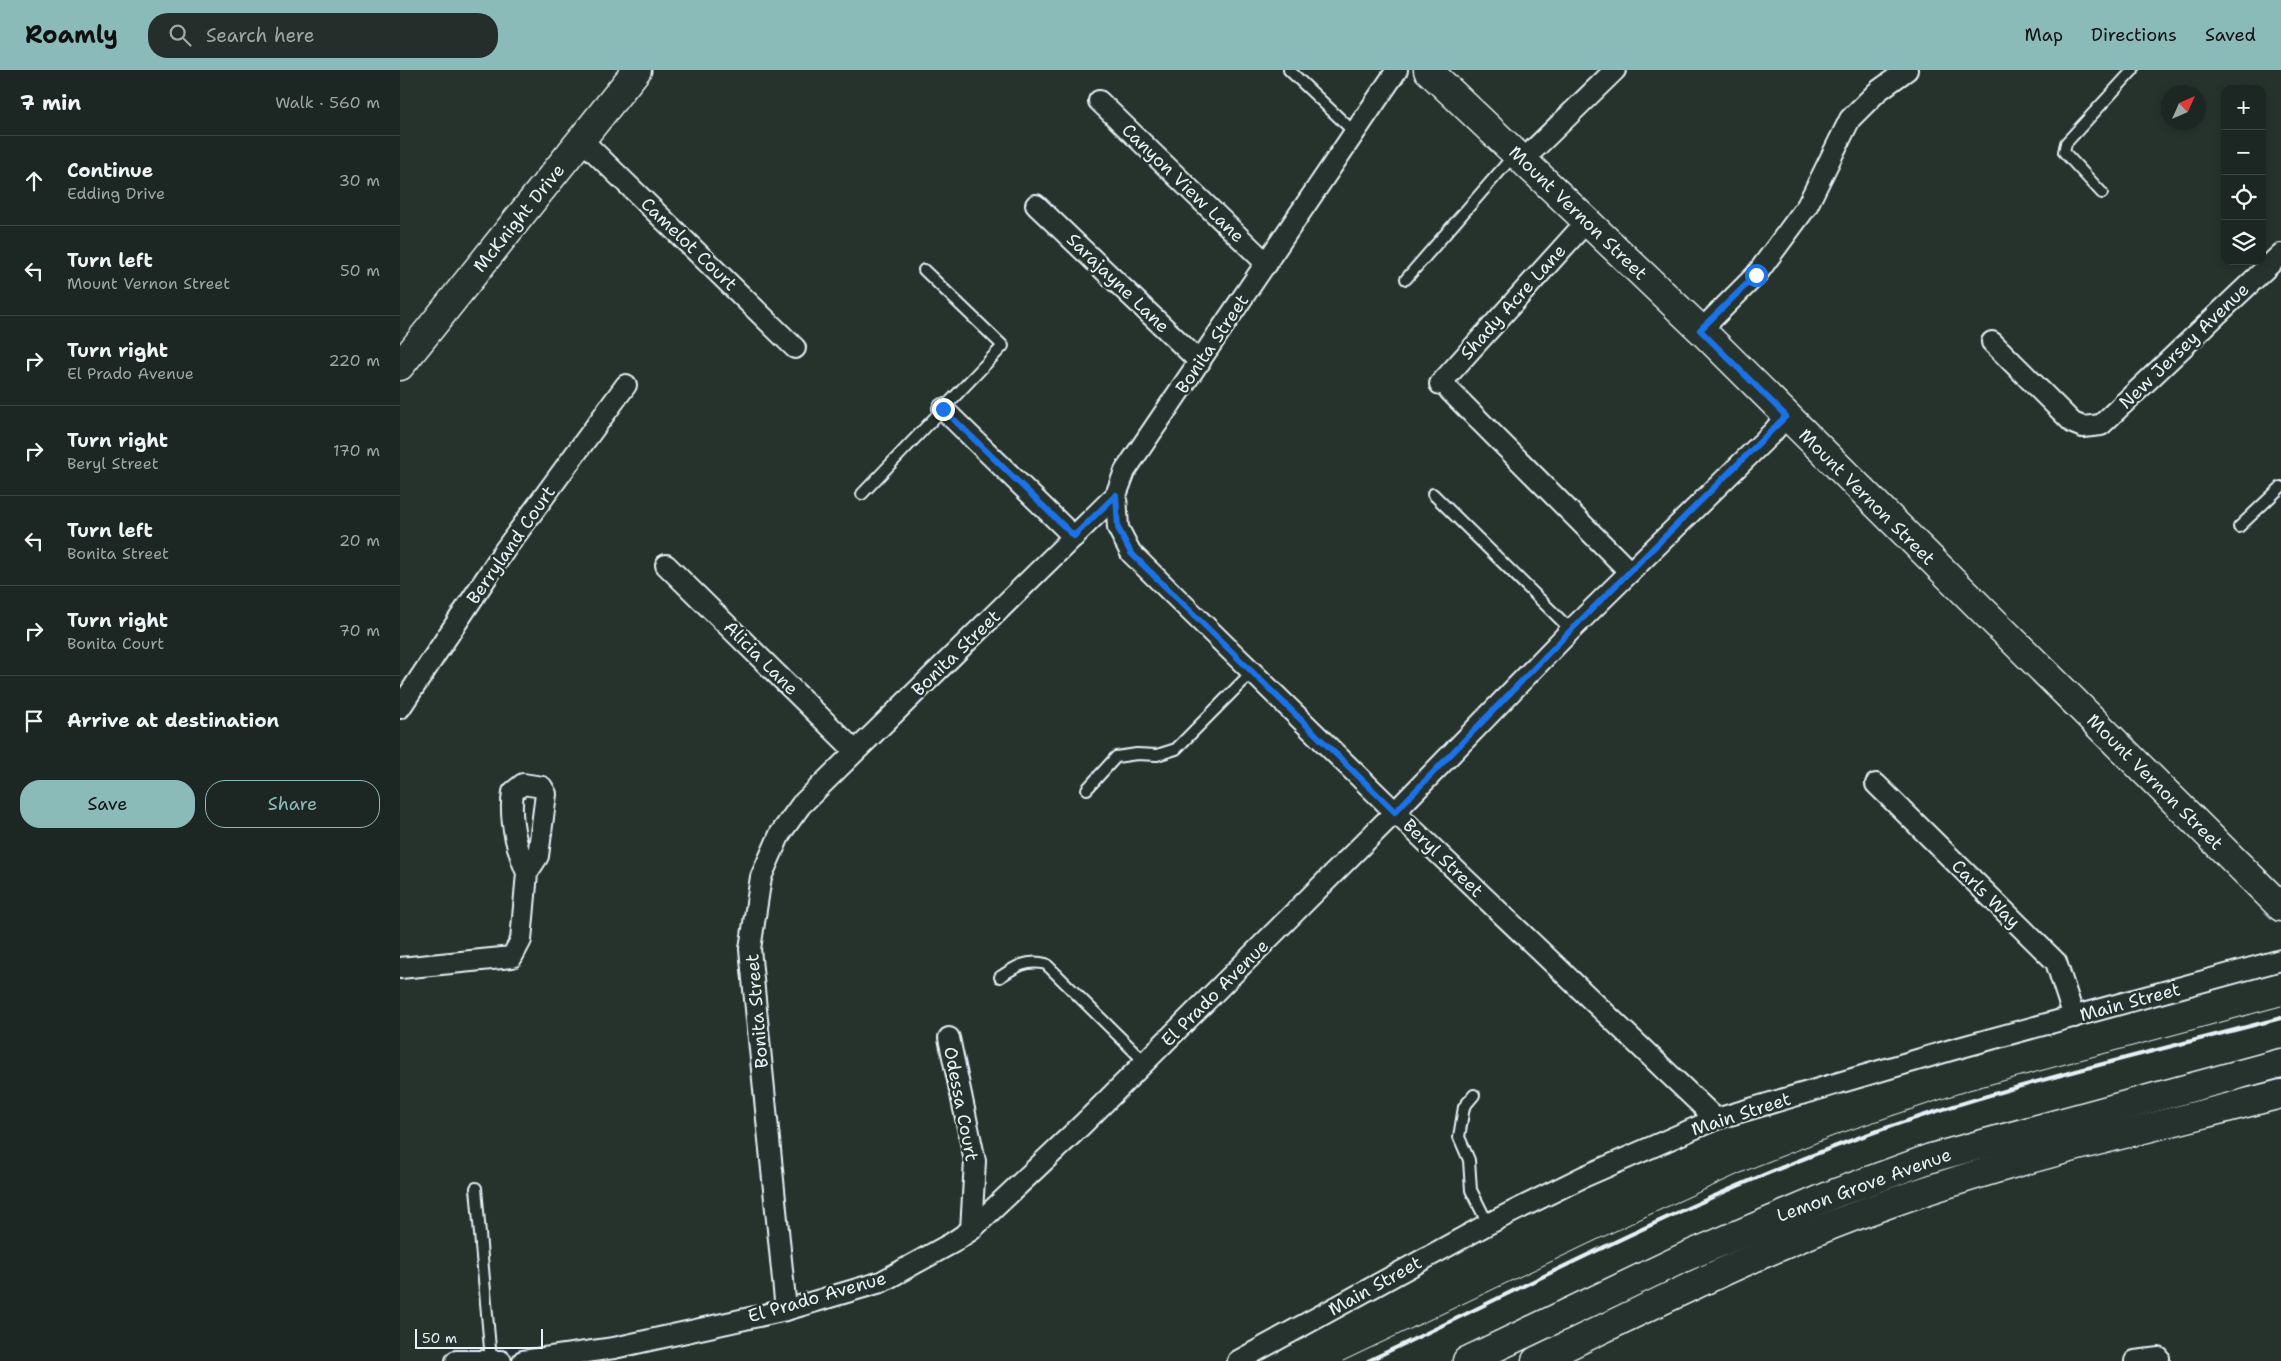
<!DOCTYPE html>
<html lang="en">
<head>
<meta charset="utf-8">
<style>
  :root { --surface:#1c2622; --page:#252e2a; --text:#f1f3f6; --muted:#a0a5a5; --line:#3a4340; --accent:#8bbbb9 }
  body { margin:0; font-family:"Shantell Sans",sans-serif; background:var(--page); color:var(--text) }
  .controls { position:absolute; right:15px; top:15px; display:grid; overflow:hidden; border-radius:10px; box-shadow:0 2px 8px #0003 }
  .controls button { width:45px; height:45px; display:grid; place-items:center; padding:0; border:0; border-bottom:1px solid var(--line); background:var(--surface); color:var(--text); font:25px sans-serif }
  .compass { position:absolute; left:1761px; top:15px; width:45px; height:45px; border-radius:50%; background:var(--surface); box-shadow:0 2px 8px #0003; rotate:45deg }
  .scale { position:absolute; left:15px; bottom:12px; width:128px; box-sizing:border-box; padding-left:5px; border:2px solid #e8f1f8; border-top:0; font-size:14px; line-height:18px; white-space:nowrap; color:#e8f1f8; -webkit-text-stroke:4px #26332d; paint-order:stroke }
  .stop { position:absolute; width:15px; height:15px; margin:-11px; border:4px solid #1a73e8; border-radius:50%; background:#fff }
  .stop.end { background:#1a73e8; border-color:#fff; box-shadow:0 1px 5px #0008 }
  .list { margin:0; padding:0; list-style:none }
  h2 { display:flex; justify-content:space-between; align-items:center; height:65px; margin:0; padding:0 20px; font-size:21px }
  h2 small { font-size:16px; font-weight:400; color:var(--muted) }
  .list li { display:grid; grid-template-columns:32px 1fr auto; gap:15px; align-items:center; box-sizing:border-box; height:90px; padding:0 20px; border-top:1px solid var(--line) }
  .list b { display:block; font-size:19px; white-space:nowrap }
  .list p { margin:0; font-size:16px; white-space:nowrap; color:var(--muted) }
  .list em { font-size:16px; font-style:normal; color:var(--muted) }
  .actions { display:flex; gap:10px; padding:15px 20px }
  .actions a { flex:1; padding:11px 0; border:1px solid var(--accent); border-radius:20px; text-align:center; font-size:18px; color:var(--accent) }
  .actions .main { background:var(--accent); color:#111 }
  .icon { flex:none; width:28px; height:28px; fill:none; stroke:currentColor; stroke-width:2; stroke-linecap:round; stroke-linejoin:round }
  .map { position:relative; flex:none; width:1881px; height:1291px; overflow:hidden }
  header { display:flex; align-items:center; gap:30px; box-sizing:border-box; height:70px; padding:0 25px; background:var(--accent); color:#111 }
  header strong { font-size:24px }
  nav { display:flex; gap:28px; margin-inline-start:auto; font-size:18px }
  .search { width:350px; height:45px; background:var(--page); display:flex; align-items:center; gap:12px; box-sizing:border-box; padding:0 18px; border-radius:20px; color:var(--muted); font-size:19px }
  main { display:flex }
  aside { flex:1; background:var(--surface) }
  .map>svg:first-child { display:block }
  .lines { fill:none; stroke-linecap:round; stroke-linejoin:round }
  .lane-casing { stroke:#e8f1f8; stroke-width:14 }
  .street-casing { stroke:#e8f1f8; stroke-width:24 }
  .secondary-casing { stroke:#e8f1f8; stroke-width:31 }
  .primary-casing { stroke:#e8f1f8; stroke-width:31 }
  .lane { stroke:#26332d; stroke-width:10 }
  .street { stroke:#26332d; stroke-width:20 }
  .secondary { stroke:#26332d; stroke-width:28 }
  .primary { stroke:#26332d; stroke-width:28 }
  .tram { stroke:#e8f1f8; stroke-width:1 }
  .rail { stroke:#e8f1f8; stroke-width:4 }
  .route { stroke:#1a73e8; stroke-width:6 }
  .labels { text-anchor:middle; stroke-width:5; stroke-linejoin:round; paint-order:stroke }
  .street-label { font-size:18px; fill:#e8f1f8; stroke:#26332d }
</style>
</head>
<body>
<header>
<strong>Roamly</strong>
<div class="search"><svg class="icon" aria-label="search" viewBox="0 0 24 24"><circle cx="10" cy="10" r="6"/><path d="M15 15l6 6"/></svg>Search here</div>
<nav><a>Map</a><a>Directions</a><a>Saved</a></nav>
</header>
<main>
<aside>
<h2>7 min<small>Walk · 560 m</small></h2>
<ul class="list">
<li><svg class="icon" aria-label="ahead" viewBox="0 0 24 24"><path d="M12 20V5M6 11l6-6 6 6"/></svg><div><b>Continue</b><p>Edding Drive</p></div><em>30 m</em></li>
<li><svg class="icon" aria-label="left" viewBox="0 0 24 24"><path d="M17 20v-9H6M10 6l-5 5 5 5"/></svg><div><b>Turn left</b><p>Mount Vernon Street</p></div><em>50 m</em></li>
<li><svg class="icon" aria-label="right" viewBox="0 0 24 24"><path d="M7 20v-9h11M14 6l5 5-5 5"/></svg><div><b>Turn right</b><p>El Prado Avenue</p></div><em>220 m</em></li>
<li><svg class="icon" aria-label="right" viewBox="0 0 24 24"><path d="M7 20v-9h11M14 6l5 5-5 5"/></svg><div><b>Turn right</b><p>Beryl Street</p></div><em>170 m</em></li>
<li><svg class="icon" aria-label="left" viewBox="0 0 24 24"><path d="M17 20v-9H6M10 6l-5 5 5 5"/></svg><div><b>Turn left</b><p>Bonita Street</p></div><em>20 m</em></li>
<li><svg class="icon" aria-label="right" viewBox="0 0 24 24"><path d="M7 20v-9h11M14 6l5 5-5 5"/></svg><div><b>Turn right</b><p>Bonita Court</p></div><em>70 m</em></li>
<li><svg class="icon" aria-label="arrive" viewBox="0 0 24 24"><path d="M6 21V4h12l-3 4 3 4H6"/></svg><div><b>Arrive at destination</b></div></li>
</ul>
<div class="actions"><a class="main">Save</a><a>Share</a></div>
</aside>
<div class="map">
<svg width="1881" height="1291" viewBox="0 0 1881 1291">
  <rect width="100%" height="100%" fill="#26332d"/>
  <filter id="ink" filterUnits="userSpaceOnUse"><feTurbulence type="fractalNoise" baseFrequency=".02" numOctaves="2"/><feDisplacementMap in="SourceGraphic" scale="10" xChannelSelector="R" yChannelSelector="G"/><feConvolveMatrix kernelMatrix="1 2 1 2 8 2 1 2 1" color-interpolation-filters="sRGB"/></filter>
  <g filter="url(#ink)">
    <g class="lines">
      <g class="lane-casing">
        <g id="lane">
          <polyline points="889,0 955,63"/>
          <polyline points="1702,123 1664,82 1666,73 1733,0"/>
          <polyline points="1006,209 1115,84"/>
          <polyline points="462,424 603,276 524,200"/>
          <polyline points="1033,424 1171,560"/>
          <polyline points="1839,457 1881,417"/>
          <polyline points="687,719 716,687 737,684 757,685 776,679 852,602"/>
          <path d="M600,907c15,-10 27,-18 46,-13l99,98"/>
          <polyline points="1074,1025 1064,1037 1059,1067 1069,1090 1071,1120 1088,1154"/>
          <polyline points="76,1118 91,1290"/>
        </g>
      </g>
      <g class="street-casing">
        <g id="street">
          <polyline points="699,31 867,194"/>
          <polyline points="182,70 395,278"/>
          <polyline points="1122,91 1215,0"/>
          <polyline points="636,135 800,292"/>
          <polyline points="1301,260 1356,205 1407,136 1450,49 1478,21 1507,0"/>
          <polyline points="1592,272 1673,353 1683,357 1701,355 1881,184"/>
          <polyline points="1040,314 1187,151"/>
          <polyline points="1050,321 1230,502"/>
          <polyline points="543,339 674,467"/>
          <polyline points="716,425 718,458 731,483 995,742 1316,1049"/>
          <polyline points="266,495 455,681"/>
          <polyline points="0,638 104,481 226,315"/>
          <polyline points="1476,714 1656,892 1674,947"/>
          <path d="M0,898l112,-11 9,-17 6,-67 11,-17 8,-62 -4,-7 -19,-3 -10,8c-4,27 4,57 14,81"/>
          <polyline points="549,968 575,1091 571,1160"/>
          <polyline points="386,1240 350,879 361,807 380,764 401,735 716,425 725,401 997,0"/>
          <polyline points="56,1291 101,1291"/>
          <polyline points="123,1291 214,1278 386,1240 481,1212 552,1173 571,1160 682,1055 995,742 1171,560 1373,362 1386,346"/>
          <polyline points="838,1291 1088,1154 1183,1107 1316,1049 1551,980 1881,890"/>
          <polyline points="1735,1291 1759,1288"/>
        </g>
      </g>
      <g class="secondary-casing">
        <g id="secondary">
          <polyline points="1028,0 1301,260 1881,837"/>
          <polyline points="0,296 237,0"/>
        </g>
      </g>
      <g class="primary-casing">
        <g id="primary">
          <polyline points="1067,1291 1285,1187 1436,1123 1531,1088 1881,993"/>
          <path d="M1136,1291c117,-56 234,-116 357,-159 126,-45 258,-74 388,-108"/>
        </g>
      </g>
      <use href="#lane" class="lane"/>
      <use href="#street" class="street"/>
      <use href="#secondary" class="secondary"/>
      <use href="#primary" class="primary"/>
      <polyline class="tram" points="943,1291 1251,1144 1352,1098 1441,1063 1569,1020 1881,936"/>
      <path class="rail" d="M968,1291c170,-80 337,-170 515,-232 130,-45 265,-76 398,-111"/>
    </g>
  </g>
  <g class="lines" filter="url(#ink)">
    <polyline class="route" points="543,339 674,466 716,425 718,458 731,483 995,742 1171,560 1386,346 1300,260 1356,205"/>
  </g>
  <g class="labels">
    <g class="street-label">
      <text transform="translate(783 113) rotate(44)" y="6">Canyon View Lane</text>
      <text transform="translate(1178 143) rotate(44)" y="6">Mount Vernon Street</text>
      <text transform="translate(119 148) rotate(-51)" y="6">McKnight Drive</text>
      <text transform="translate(289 174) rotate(44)" y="6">Camelot Court</text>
      <text transform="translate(718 213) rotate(44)" y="6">Sarajayne Lane</text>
      <text transform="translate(1113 232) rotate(-48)" y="6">Shady Acre Lane</text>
      <text transform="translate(812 274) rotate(-56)" y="6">Bonita Street</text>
      <text transform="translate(1784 276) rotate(-44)" y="6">New Jersey Avenue</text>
      <text transform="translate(1467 427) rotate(45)" y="6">Mount Vernon Street</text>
      <text transform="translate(111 475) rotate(-55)" y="6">Berryland Court</text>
      <text transform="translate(556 583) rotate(-44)" y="6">Bonita Street</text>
      <text transform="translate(361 588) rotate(45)" y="6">Alicia Lane</text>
      <text transform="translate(1755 712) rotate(45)" y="6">Mount Vernon Street</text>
      <text transform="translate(1043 788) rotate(44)" y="6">Beryl Street</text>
      <text transform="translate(1586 824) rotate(45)" y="6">Carls Way</text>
      <text transform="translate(815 923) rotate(-45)" y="6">El Prado Avenue</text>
      <text transform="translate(1730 932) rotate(-15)" y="6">Main Street</text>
      <text transform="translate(357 941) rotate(-95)" y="6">Bonita Street</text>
      <text transform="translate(561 1034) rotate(79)" y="6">Odessa Court</text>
      <text transform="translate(1341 1044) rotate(-18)" y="6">Main Street</text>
      <text transform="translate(1464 1115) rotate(-20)" y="6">Lemon Grove Avenue</text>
      <text transform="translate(975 1216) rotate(-29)" y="6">Main Street</text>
      <text transform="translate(417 1227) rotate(-16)" y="6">El Prado Avenue</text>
    </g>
  </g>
</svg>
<div class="controls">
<button>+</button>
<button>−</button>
<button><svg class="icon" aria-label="locate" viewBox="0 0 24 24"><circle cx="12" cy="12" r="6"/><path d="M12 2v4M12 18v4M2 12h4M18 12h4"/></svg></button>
<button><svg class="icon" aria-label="layers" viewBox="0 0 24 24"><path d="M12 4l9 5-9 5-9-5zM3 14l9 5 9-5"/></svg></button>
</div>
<svg class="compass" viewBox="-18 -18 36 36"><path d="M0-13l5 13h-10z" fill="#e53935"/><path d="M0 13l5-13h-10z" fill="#a0a5a5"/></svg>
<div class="scale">50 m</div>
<div class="stop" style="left:1356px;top:205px"></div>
<div class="stop end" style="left:543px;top:339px"></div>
</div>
</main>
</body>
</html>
